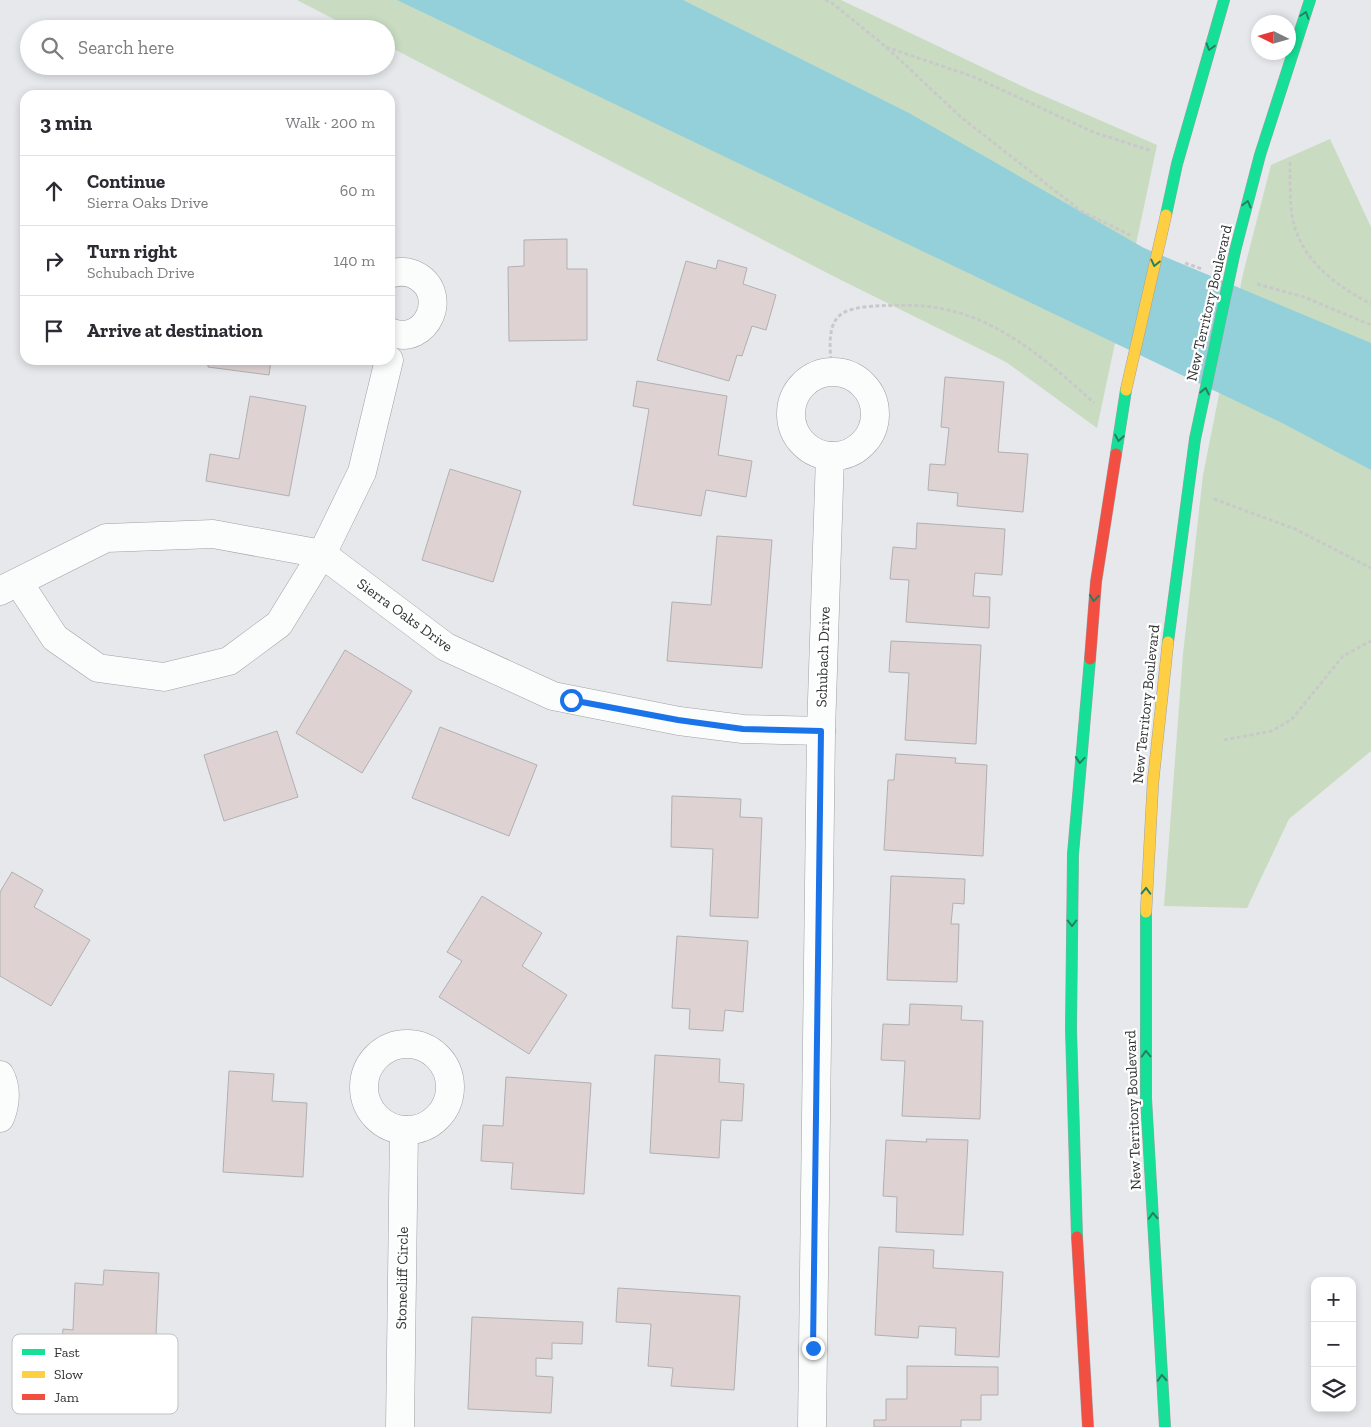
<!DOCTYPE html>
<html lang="en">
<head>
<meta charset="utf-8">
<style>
  :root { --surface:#fff; --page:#f7f7f7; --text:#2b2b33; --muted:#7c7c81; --line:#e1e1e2 }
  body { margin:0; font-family:"Zilla Slab",serif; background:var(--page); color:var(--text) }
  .controls { position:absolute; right:15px; bottom:15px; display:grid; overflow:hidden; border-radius:10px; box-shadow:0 2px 8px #0003 }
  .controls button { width:45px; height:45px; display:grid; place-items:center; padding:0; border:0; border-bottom:1px solid var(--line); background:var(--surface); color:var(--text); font:25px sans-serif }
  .compass { position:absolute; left:1251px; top:15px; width:45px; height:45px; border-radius:50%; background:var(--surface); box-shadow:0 2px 8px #0003; rotate:275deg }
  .stop { position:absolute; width:15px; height:15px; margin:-11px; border:4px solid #1a73e8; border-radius:50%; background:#fff }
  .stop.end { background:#1a73e8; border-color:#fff; box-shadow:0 1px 5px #0008 }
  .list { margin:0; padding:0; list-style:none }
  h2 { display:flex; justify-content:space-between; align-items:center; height:65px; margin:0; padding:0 20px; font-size:21px }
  h2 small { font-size:16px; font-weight:400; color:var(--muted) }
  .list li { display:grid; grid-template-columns:32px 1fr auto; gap:15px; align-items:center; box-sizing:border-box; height:70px; padding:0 20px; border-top:1px solid var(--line) }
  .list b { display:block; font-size:19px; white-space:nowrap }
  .list p { margin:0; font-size:16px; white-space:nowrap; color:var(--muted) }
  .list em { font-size:16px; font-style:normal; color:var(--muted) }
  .icon { flex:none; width:28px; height:28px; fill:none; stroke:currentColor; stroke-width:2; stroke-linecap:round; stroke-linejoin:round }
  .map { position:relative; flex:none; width:1371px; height:1427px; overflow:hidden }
  .search { position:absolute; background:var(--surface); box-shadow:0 2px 8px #0003; left:20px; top:20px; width:375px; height:55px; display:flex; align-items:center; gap:12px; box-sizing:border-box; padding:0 18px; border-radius:28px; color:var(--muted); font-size:19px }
  .panel { position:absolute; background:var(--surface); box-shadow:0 2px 8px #0003; left:20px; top:90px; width:375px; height:275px; border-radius:15px }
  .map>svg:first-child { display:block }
  .green { fill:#c9dcc2 }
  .water { fill:#94d0da }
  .building { fill:#dfd2d3; stroke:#b0b0b2 }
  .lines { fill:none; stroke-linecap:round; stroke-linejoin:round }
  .street-casing { stroke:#a0a1a3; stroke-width:29 }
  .fast-casing { stroke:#a0a1a3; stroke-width:12 }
  .slow-casing { stroke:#a0a1a3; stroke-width:12 }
  .jam-casing { stroke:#a0a1a3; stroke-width:12 }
  .path { stroke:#c9c9ca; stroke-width:3; stroke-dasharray:4 2.5; stroke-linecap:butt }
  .street { stroke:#fbfcfc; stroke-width:28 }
  .fast { stroke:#16e098; stroke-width:11 }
  .slow { stroke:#ffcf43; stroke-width:11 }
  .jam { stroke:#f24e42; stroke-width:11 }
  .fast-bridge-casing { stroke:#a0a1a3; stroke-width:12; stroke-linecap:butt }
  .slow-bridge-casing { stroke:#a0a1a3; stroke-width:12; stroke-linecap:butt }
  .fast-bridge { stroke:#16e098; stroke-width:11 }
  .slow-bridge { stroke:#ffcf43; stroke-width:11 }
  .oneway { stroke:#248060 }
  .route { stroke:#1a73e8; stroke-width:6 }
  .labels { text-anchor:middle; stroke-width:4.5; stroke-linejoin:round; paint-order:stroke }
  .street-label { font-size:15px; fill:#303132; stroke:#fff }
  .key { fill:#fff; stroke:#c1c1c2; stroke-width:1 }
  .key-label { font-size:14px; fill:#303132 }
</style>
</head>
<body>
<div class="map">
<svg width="1371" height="1427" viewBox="0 0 1371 1427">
  <rect width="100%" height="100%" fill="#e6e8eb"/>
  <g class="green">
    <polygon points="297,0 841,0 1028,89 1157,145 1097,428 1006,362 835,277 386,45 386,29 353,29"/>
    <polygon points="1330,139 1371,227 1371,751 1289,819 1247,908 1164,906 1183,654 1203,475 1243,274 1271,165"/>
  </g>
  <polygon class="water" points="397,0 683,0 909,113 1144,248 1371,343 1371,470 1282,423"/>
  <g class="building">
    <polygon points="567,239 567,269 587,269 587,340 509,341 508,267 524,266 524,240"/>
    <polygon points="718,260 747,268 743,284 776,295 766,330 752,326 742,356 737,355 729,381 657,360 686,261 716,269"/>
    <polygon points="208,360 271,360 269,375 208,367"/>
    <polygon points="945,377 1004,382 998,452 1028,454 1023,512 957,506 958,493 928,490 930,464 945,465 949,428 941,427"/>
    <polygon points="637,381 727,396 718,455 752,461 746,497 706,490 701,516 633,505 649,409 633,406"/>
    <polygon points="250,396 306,406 289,496 206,481 210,454 239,459"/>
    <polygon points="450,469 521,491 493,582 422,560"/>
    <polygon points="917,523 1005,529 1002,575 975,573 973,596 990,597 989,628 906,622 909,580 890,579 893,547 916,549"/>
    <polygon points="717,536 772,540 762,668 667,661 672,602 711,605"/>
    <polygon points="891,641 981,645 976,744 905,740 909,673 889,672"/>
    <polygon points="345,650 412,691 362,773 296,733"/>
    <polygon points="440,727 537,765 509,836 412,798"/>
    <polygon points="277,731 298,797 224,821 204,755"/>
    <polygon points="896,754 956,758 955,763 987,765 983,856 884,850 888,780 894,780"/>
    <polygon points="672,796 741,799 740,817 762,818 758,918 710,916 713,849 671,847"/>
    <polygon points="12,872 43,890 34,907 90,940 51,1006 0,976 0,892"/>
    <polygon points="891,876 965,879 964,904 953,903 951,924 959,924 957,982 887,980"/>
    <polygon points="482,896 542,933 522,966 567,995 529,1054 439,997 462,961 447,952"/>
    <polygon points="677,936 748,941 743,1012 725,1010 723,1031 689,1029 690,1009 672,1008"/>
    <polygon points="910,1004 962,1006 961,1020 983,1021 980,1119 902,1116 905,1061 881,1060 883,1024 909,1025"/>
    <polygon points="655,1055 720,1059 719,1082 744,1084 742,1121 721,1120 719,1158 650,1153"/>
    <polygon points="229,1071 274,1074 272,1101 307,1103 303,1177 223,1172"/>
    <polygon points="506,1077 591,1083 584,1194 511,1189 513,1163 481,1161 483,1125 503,1126"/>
    <polygon points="926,1139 968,1140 963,1235 896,1232 897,1197 883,1196 886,1140 927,1142"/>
    <polygon points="879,1247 934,1250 933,1268 1003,1272 999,1357 955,1355 956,1328 919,1326 918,1338 875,1335"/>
    <polygon points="104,1270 159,1273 154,1375 61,1370 63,1329 73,1330 75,1283 103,1285"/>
    <polygon points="618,1288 740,1296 734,1390 671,1386 673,1368 648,1366 651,1324 616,1322"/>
    <polygon points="472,1317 583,1322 582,1344 552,1343 552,1359 536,1358 536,1376 553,1377 551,1413 468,1409"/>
    <polygon points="907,1366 998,1367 998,1395 981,1395 981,1420 961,1420 961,1427 874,1427 874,1420 886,1420 886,1399 907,1399"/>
  </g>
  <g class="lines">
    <g class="street-casing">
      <g id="street">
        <path d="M390,274c8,-3 15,-3 23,0 39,17 14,74 -23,58"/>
        <circle cx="833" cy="414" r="42"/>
        <polyline points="19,583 55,638 98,668 164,677 229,661 279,624 322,554 362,472 389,360"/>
        <polyline points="0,591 106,538 213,534 322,554 446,647 553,696 679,721 743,729 821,731"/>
        <circle cx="407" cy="1087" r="43"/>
        <path d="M0,1075c7,13 6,29 0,43"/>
        <polyline points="400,1427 404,1130"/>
        <polyline points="812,1427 821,731 830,456"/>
      </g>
    </g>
    <g class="fast-casing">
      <g id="fast">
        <polyline points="1166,215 1177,164 1224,0"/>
        <polyline points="1235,251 1260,155 1310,0"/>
        <polyline points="1116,454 1126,390"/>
        <polyline points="1168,642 1195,439"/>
        <polyline points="1146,912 1146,1098 1165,1427"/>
        <polyline points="1077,1237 1071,1029 1073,854 1090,659"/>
      </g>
    </g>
    <g class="slow-casing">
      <polyline id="slow" points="1146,912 1153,782 1168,642"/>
    </g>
    <g class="jam-casing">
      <g id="jam">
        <polyline points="1090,659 1096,582 1116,454"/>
        <polyline points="1077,1237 1088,1427"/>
      </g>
    </g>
    <g class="path">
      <polyline points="825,0 832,3 885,46 962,118 1081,211 1132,236"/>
      <polyline points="886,47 974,77 1093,132 1152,151"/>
      <path d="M1290,162c0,15 0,31 1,46 5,49 41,75 80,96"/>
      <polyline points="1185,263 1202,269"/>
      <polyline points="1257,284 1304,297 1371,325"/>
      <path d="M832,373c-1,-16 -5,-38 3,-52 7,-13 28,-14 41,-15 24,-1 49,-2 72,4 55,12 105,55 146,93"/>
      <polyline points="1214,499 1295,529 1371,568"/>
      <polyline points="1224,740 1272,731 1292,719 1343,656 1371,641"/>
    </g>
    <use href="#street" class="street"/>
    <use href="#fast" class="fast"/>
    <use href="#slow" class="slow"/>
    <use href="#jam" class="jam"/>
    <g class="fast-bridge-casing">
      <polyline id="fast-bridge" points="1195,439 1235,251"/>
    </g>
    <g class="slow-bridge-casing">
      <polyline id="slow-bridge" points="1126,390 1166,215"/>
    </g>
    <use href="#fast-bridge" class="fast-bridge"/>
    <use href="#slow-bridge" class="slow-bridge"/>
  </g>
  <defs><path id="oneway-chevron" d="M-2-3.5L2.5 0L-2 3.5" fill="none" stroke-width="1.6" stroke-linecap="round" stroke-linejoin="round" transform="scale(1.25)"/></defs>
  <g class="oneway">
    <use href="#oneway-chevron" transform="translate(1305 15) rotate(-72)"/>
    <use href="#oneway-chevron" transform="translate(1210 47) rotate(106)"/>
    <use href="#oneway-chevron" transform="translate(1247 204) rotate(-75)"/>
    <use href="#oneway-chevron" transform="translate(1155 263) rotate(103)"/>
    <use href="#oneway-chevron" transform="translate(1205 391) rotate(-78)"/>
    <use href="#oneway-chevron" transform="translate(1119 438) rotate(99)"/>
    <use href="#oneway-chevron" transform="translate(1094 598) rotate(95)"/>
    <use href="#oneway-chevron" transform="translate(1080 760) rotate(95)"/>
    <use href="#oneway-chevron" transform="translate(1146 891) rotate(-89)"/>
    <use href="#oneway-chevron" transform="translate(1072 923) rotate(90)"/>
    <use href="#oneway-chevron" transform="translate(1146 1054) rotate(-92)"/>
    <use href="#oneway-chevron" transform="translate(1153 1216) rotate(-93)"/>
    <use href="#oneway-chevron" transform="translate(1162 1378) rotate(-93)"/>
  </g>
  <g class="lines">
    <polyline class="route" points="571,700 678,720 743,729 821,731 813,1348"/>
  </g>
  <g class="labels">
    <g class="street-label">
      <text transform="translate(1209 303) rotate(-77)" y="5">New Territory Boulevard</text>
      <text transform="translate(405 615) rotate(36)" y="5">Sierra Oaks Drive</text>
      <text transform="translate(823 657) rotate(-88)" y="5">Schubach Drive</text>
      <text transform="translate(1146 704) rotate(-84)" y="5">New Territory Boulevard</text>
      <text transform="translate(1133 1110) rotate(-92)" y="5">New Territory Boulevard</text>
      <text transform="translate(402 1278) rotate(-89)" y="5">Stonecliff Circle</text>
    </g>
  </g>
  <rect x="12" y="1334" width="166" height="80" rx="8" class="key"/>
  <rect x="22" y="1349" width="23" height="6" fill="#16e098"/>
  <rect x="22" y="1371" width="23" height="7" fill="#ffcf43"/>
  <rect x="22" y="1394" width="23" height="6" fill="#f24e42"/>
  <g class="key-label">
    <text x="54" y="1357">Fast</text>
    <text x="54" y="1379">Slow</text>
    <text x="54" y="1402">Jam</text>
  </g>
</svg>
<div class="controls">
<button>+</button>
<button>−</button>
<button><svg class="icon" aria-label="layers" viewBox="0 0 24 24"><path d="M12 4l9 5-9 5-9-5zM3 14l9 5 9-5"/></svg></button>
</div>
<svg class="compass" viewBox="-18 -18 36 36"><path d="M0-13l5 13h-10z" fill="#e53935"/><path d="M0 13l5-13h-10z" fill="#7c7c81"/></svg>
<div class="stop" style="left:571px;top:700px"></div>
<div class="stop end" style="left:813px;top:1348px"></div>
<div class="search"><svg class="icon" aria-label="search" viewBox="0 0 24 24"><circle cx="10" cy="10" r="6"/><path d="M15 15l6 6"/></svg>Search here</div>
<section class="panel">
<h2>3 min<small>Walk · 200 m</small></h2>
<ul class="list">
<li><svg class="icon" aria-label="ahead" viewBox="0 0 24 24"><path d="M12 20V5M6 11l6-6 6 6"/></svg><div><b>Continue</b><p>Sierra Oaks Drive</p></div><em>60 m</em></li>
<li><svg class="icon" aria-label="right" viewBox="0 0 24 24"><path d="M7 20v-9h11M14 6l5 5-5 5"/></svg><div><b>Turn right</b><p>Schubach Drive</p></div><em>140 m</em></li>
<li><svg class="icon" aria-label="arrive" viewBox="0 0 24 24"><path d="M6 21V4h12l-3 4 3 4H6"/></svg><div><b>Arrive at destination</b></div></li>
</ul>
</section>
</div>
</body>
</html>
